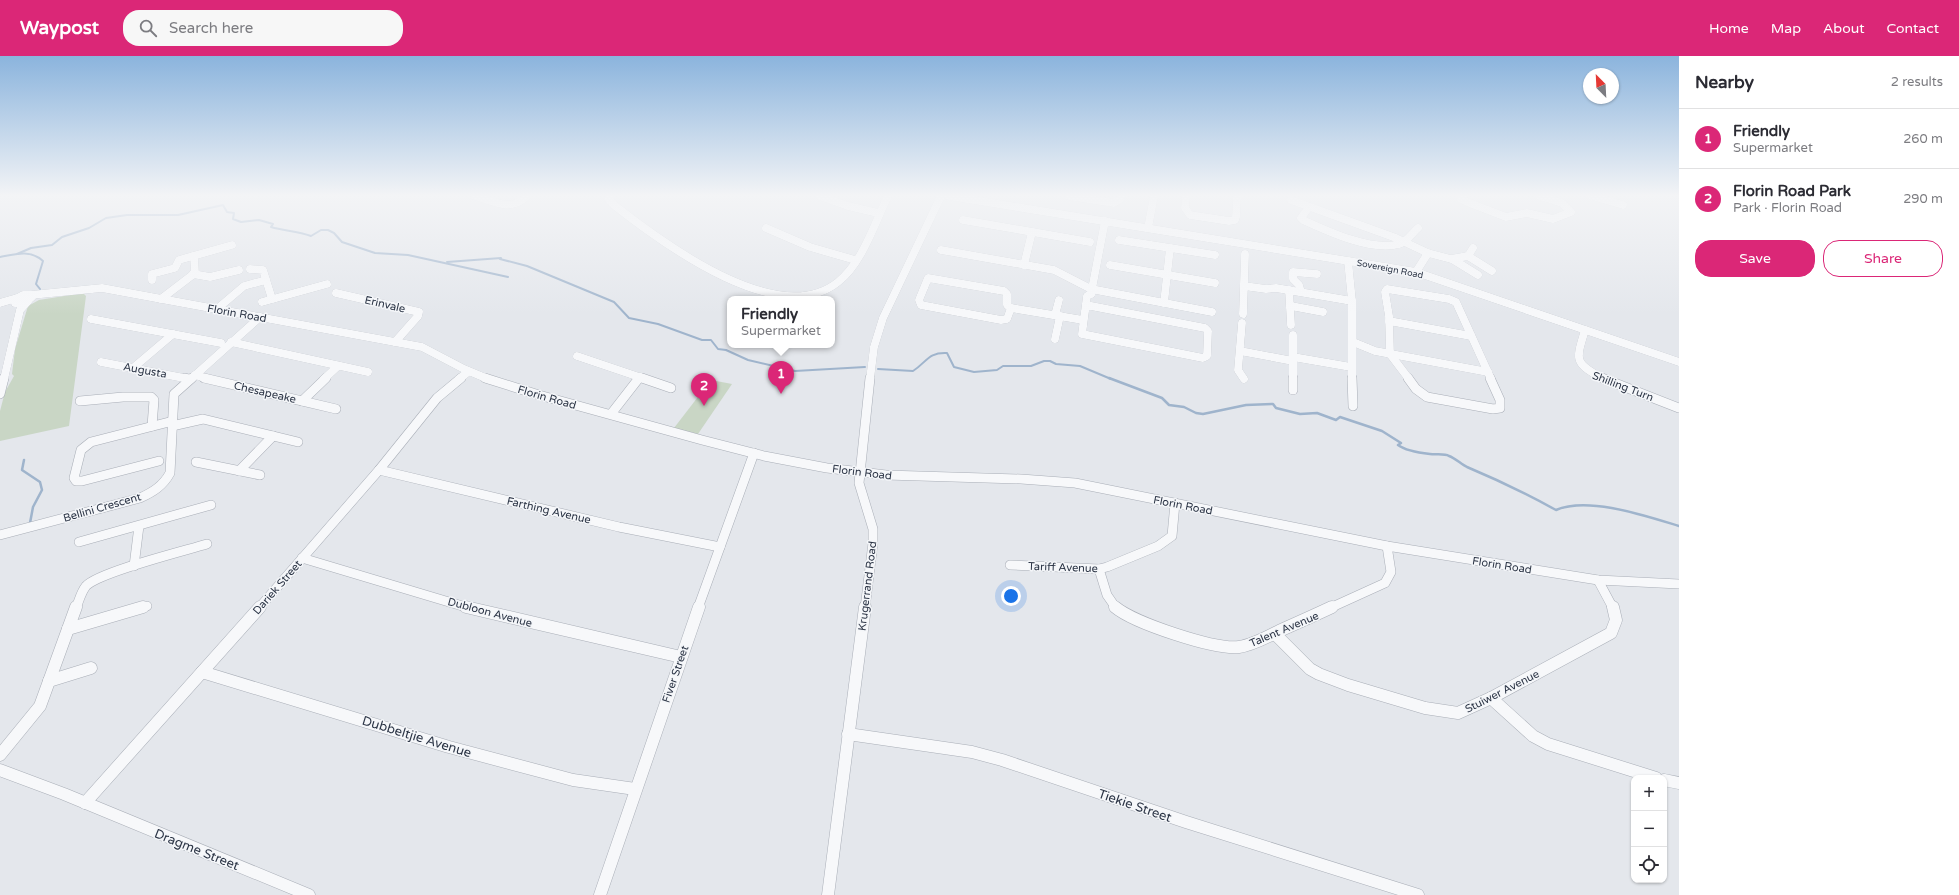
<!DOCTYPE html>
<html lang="en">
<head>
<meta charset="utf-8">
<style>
  :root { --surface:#fff; --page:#f7f7f7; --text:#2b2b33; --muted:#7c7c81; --line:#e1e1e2; --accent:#db2777 }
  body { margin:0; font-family:"Varela Round",sans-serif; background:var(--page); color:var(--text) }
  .controls { position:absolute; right:12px; bottom:12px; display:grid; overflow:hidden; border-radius:8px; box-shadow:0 1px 3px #0004 }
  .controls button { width:36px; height:36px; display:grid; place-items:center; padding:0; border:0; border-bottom:1px solid var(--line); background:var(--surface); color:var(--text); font:20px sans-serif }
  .compass { position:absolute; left:1583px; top:12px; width:36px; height:36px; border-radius:50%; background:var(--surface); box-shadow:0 1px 3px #0004; rotate:336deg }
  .you { position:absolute; left:1011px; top:540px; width:14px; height:14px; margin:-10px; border:3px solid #fff; border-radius:50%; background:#1a73e8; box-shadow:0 0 0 6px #1a73e833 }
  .badge { display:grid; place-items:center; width:26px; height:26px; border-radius:50%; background:var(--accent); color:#fff; font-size:13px; font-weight:700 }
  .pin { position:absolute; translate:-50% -33px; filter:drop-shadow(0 1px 2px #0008) }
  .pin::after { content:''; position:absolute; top:21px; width:14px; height:12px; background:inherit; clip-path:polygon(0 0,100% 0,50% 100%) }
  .popup { position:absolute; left:727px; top:240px; width:108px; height:52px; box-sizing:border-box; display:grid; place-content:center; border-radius:8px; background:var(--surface); filter:drop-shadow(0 1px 3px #0005); font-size:13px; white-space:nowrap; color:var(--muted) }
  .popup b { font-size:15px; color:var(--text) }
  .popup::after { content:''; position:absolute; left:50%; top:100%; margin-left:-8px; border:8px solid transparent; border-top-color:var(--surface) }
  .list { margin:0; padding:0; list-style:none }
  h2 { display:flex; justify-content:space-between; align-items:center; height:52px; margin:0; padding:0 16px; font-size:17px }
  h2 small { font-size:13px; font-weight:400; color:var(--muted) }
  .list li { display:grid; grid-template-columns:26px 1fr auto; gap:12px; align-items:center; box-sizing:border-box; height:60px; padding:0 16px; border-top:1px solid var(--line) }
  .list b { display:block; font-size:15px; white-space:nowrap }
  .list p { margin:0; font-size:13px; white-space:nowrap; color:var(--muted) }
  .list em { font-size:13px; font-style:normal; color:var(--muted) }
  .actions { display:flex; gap:8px; padding:12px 16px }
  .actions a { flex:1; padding:9px 0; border:1px solid var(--accent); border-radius:16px; text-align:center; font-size:14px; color:var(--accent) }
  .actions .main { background:var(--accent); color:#fff }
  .icon { flex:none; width:22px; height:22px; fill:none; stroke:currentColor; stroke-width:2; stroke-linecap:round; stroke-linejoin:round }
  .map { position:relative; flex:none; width:1679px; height:839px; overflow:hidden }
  header { display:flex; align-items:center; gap:24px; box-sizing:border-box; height:56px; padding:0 20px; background:var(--accent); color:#fff }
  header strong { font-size:19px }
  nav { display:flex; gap:22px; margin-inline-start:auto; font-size:14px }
  .search { width:280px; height:36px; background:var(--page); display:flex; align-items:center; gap:10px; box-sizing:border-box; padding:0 14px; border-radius:16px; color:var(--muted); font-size:15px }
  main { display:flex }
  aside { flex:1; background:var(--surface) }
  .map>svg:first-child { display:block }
  .green { fill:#c9d6c5 }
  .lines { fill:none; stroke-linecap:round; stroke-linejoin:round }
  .stream-far1 { stroke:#9fb4cc; stroke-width:2 }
  .stream { stroke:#9fb4cc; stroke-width:2.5 }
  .street-far2-casing { stroke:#a9aeb7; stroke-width:8 }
  .street-far1-casing { stroke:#a9aeb7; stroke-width:10 }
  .street-casing { stroke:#a9aeb7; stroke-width:13 }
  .street-far2 { stroke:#f7f8fa; stroke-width:8 }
  .street-far1 { stroke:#f7f8fa; stroke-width:9 }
  .street { stroke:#f7f8fa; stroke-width:12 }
  .labels { text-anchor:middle; stroke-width:3; stroke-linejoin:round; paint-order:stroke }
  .far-street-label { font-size:9px; fill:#2b3445; stroke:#f4f6f9 }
  .street-label { font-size:11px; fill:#2b3445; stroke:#f4f6f9 }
  .near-street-label { font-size:13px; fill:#2b3445; stroke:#f4f6f9 }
</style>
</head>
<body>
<header>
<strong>Waypost</strong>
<div class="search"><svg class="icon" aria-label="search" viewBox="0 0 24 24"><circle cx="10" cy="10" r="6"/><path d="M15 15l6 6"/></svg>Search here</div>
<nav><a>Home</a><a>Map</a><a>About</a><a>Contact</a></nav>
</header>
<main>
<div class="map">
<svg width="1679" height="839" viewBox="0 0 1679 839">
  <rect width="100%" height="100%" fill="#e4e7ec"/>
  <g class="green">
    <polygon points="83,237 86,240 69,370 0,385 0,355 5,336 14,320 12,318 15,293 28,250 39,244"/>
    <polygon points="711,324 732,328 698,378 674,372"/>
  </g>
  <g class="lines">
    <g class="stream-far1">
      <path d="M17,198l14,-6 21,-3 10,-8 27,-9 17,-10 21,-3h51l45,-10 4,7 7,1 -1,6 8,3 18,-2 14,4 -2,3c14,4 26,4 40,9l10,-6h7l6,3 8,9 33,11 33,2 100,22"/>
      <path d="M0,201c15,-3 30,-8 43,4l-7,23 4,5"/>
      <polyline points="447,206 501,202 500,203 527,210 614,246 629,262 658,268 702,284 711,284 718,293 726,294 748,304 795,315 865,311"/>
      <path d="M878,313l35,2c14,-9 15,-19 34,-18l7,14 20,5 23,-2 6,-4h28l13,-5h6l6,3 24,2 31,13"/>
    </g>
    <g class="stream">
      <path d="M1109,322l53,20 7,7 15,2 12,6 7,1 43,-9 27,-1 3,4 24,6 17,-1 19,7 4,-3 42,14 19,12 -3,2c8,6 23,8 32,9 6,1 14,-1 19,2 6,2 12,8 18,11 31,13 60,27 89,43 32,-14 90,6 123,16"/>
      <polyline points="24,404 22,414 40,426 42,434 33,451 30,467"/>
    </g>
    <g class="street-far2-casing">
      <g id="street-far2">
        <path d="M475,140c20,6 36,16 52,0"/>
        <path d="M609,140v4l5,5c47,37 164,125 224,77 25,-20 36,-58 50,-86"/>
        <polyline points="820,140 848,150 878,157"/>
        <polyline points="949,140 1416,216 1679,306"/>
        <polyline points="1069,140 1114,147 1120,143 1121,140"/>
        <polyline points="1186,140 1185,152 1190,159 1229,165 1235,164 1236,161 1237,140"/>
        <polyline points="1463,140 1461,143 1467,146 1506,161 1527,157 1553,163 1571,156 1562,147 1540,140"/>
        <polyline points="1592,140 1623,149"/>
        <polyline points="1291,144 1396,182 1428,197 1416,216"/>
        <path d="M1309,151l-8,11 2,2c24,11 69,32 96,24 8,-2 13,-11 19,-16"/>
        <polyline points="963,164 1090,186"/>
        <polyline points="766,172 810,191 855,204"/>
        <polyline points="1148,172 1154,140"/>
        <polyline points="1119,184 1215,199"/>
        <polyline points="941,194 1054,214 1091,233 1212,256"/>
        <polyline points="1428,197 1451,203 1468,200 1492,215"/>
        <polyline points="1468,200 1473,192"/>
        <polyline points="1452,203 1478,219"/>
        <polyline points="1348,205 1352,245 1352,323"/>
        <polyline points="1024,209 1032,176"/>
        <polyline points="1110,209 1215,227"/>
        <polyline points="250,213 263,214 272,243"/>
        <polyline points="193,218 210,221 239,214"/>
        <polygon points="928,222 1004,235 1007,238 1007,249 1011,252 1007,263 1001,264 921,249 919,244"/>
        <polyline points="152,224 152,218 175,212 179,204 232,189"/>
        <polyline points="1244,230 1266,233 1276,232 1352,245"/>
        <polyline points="1289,234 1291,269"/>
        <polyline points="1301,236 1299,229 1293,223 1293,216 1317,218"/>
        <polyline points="336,237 419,256 418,260 395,286"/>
        <polyline points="1091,238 1105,165"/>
        <polygon points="23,239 31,239 32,241 25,247 15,247 16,243"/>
        <polyline points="31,239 102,232 422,291 464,313 488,323"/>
        <polyline points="161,243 195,217 194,200"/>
        <polyline points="262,246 327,228"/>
        <polyline points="0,247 17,242"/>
        <polyline points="1164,247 1170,192"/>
        <polyline points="1086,249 1205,272 1208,275 1207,300 1203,302 1082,278 1087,240 1091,238"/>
        <polyline points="1291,250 1323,256"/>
        <polyline points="1011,252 1083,264"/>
        <polyline points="217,253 244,230 266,224"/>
        <polyline points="1243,258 1245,198"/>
        <polyline points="1055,259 1059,244"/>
        <polyline points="91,263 221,287"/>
        <polyline points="1389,265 1471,280"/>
        <polyline points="1242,267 1238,314 1244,323"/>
        <path d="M1585,274c-9,30 -12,33 19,49"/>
        <polyline points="1293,279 1293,323"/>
        <polyline points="1055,283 1060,260"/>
        <polyline points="231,286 368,316"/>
        <polyline points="1353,286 1375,295 1488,316"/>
        <polyline points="1240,295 1293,305"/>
        <polyline points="577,300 645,323"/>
        <polyline points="1293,301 1351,311"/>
        <polyline points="101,306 189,323"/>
        <polyline points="133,312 173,278"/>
        <polyline points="195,319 208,323"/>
        <polyline points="4,323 20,254 28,245"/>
        <polyline points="191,323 260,261"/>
        <polyline points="324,323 338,310"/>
        <polyline points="459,323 468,316"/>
        <polyline points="638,323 640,321"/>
        <polyline points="870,323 874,291 883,262 941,140"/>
        <polyline points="1409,323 1390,298 1389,260 1385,236 1387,233 1449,243 1456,246 1491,323"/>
      </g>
    </g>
    <g class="street-far1-casing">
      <g id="street-far1">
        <polyline points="185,322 189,323"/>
        <polyline points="204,322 336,353"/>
        <polyline points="485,322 539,339 702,384 764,400 827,412 886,419 1021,423 1075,427 1387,490 1598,524 1679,528"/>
        <polyline points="642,322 671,332"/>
        <polyline points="1293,322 1293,334"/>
        <polyline points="1352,322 1353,350"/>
        <polyline points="1408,322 1416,333 1427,341 1493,353 1500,352 1500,344 1490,322"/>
        <polyline points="1602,322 1679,352"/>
        <polyline points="0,338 4,322"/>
        <polyline points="80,345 123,341 151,341 154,344 152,370"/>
        <polyline points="302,345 326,322"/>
        <polyline points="611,358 639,322"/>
        <polyline points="172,370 203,363 298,386"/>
        <polyline points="159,405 82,425 76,425 74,422 81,394 91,386 173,365"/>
        <polyline points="196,406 260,419"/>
        <polyline points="379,414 619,471 720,491"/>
        <polyline points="239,415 273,380"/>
        <path d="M0,479l140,-37c13,-6 23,-12 30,-25l4,-79 18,-16"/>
        <polyline points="79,486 211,449"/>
        <polyline points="302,502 469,552"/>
        <polyline points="1010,509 1099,513 1107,511 1158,490 1172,480 1175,447"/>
        <polyline points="134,510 139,470"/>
        <polyline points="1099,513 1107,539 1116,552"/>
        <polyline points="1598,524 1613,552"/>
        <path d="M76,552c3,-7 5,-16 10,-22 13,-14 98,-35 121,-42"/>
        <polyline points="140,552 147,550"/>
        <polyline points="259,552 379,414 437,342 461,322"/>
        <polyline points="698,552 754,397"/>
        <polyline points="865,552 873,487 873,473 859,427 870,322"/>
        <polyline points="1330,552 1385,527 1391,516 1387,490"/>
      </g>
    </g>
    <g class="street-casing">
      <g id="street">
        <polyline points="466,551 681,601"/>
        <path d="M1115,551c19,16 100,43 124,40 14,-2 28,-10 40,-16 18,-8 36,-16 53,-24"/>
        <polyline points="68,573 143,551"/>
        <polyline points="1275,578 1310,613 1319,618 1348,629 1425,652 1458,657 1491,642 1611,577 1616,564 1613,551"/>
        <polyline points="202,616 449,691 573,724 635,733"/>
        <polyline points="49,625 91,612"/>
        <polyline points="1491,642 1533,680 1548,688 1656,722"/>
        <polyline points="848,678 972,696 1002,704 1186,766 1418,839"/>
        <polyline points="0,699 40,650 76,551"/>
        <polyline points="0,714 64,738 309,839"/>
        <polyline points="1664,724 1679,727"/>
        <polyline points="85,747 260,551"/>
        <polyline points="600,839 699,551"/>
        <polyline points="828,839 865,551"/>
      </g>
    </g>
    <use href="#street-far2" class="street-far2"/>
    <use href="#street-far1" class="street-far1"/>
    <use href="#street" class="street"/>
  </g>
  <linearGradient id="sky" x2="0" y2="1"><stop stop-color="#8bb4dd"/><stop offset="0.54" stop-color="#f3f4f6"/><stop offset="1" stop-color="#f3f4f6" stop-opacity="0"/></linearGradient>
  <rect width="1679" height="258" fill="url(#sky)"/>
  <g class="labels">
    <g class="far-street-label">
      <text transform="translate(1390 213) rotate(11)" y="3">Sovereign Road</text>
    </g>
    <g class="street-label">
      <text transform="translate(385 248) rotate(13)" y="4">Erinvale</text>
      <text transform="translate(237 257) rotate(10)" y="4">Florin Road</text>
      <text transform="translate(145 314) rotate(10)" y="4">Augusta</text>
      <text transform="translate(1623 330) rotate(21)" y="4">Shilling Turn</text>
      <text transform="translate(265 336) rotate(13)" y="4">Chesapeake</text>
      <text transform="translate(547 341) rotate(16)" y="4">Florin Road</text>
      <text transform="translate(862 416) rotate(7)" y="4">Florin Road</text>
      <text transform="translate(1183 449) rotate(11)" y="4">Florin Road</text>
      <text transform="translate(102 451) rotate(-16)" y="4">Bellini Crescent</text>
      <text transform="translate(549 454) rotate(13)" y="4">Farthing Avenue</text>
      <text transform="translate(1502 509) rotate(9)" y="4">Florin Road</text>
      <text transform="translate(1063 511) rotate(2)" y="4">Tariff Avenue</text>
      <text transform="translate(867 530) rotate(-83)" y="4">Krugerrand Road</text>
      <text transform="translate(277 531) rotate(-49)" y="4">Dariek Street</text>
      <text transform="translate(490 556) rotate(15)" y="4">Dubloon Avenue</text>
      <text transform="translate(1284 573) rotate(-23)" y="4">Talent Avenue</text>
      <text transform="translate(675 618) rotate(-71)" y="4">Fiver Street</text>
      <text transform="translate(1502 635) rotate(-27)" y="4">Stuiwer Avenue</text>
    </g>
    <g class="near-street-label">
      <text transform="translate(417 680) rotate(17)" y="5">Dubbeltjie Avenue</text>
      <text transform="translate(1135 749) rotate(19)" y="5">Tiekie Street</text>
      <text transform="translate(197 793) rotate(22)" y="5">Dragme Street</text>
    </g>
  </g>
</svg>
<div class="controls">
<button>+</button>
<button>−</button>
<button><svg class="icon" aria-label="locate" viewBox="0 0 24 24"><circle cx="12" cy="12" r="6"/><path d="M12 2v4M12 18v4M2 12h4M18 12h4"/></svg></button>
</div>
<svg class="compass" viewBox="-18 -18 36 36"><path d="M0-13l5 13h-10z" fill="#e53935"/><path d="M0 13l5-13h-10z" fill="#7c7c81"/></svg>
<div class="you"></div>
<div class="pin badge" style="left:781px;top:338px">1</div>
<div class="popup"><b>Friendly</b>Supermarket</div>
<div class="pin badge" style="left:704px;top:350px">2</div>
</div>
<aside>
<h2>Nearby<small>2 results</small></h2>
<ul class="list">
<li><span class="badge">1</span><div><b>Friendly</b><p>Supermarket</p></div><em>260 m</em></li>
<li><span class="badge">2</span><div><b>Florin Road Park</b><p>Park · Florin Road</p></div><em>290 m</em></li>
</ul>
<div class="actions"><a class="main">Save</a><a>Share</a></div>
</aside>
</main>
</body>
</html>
